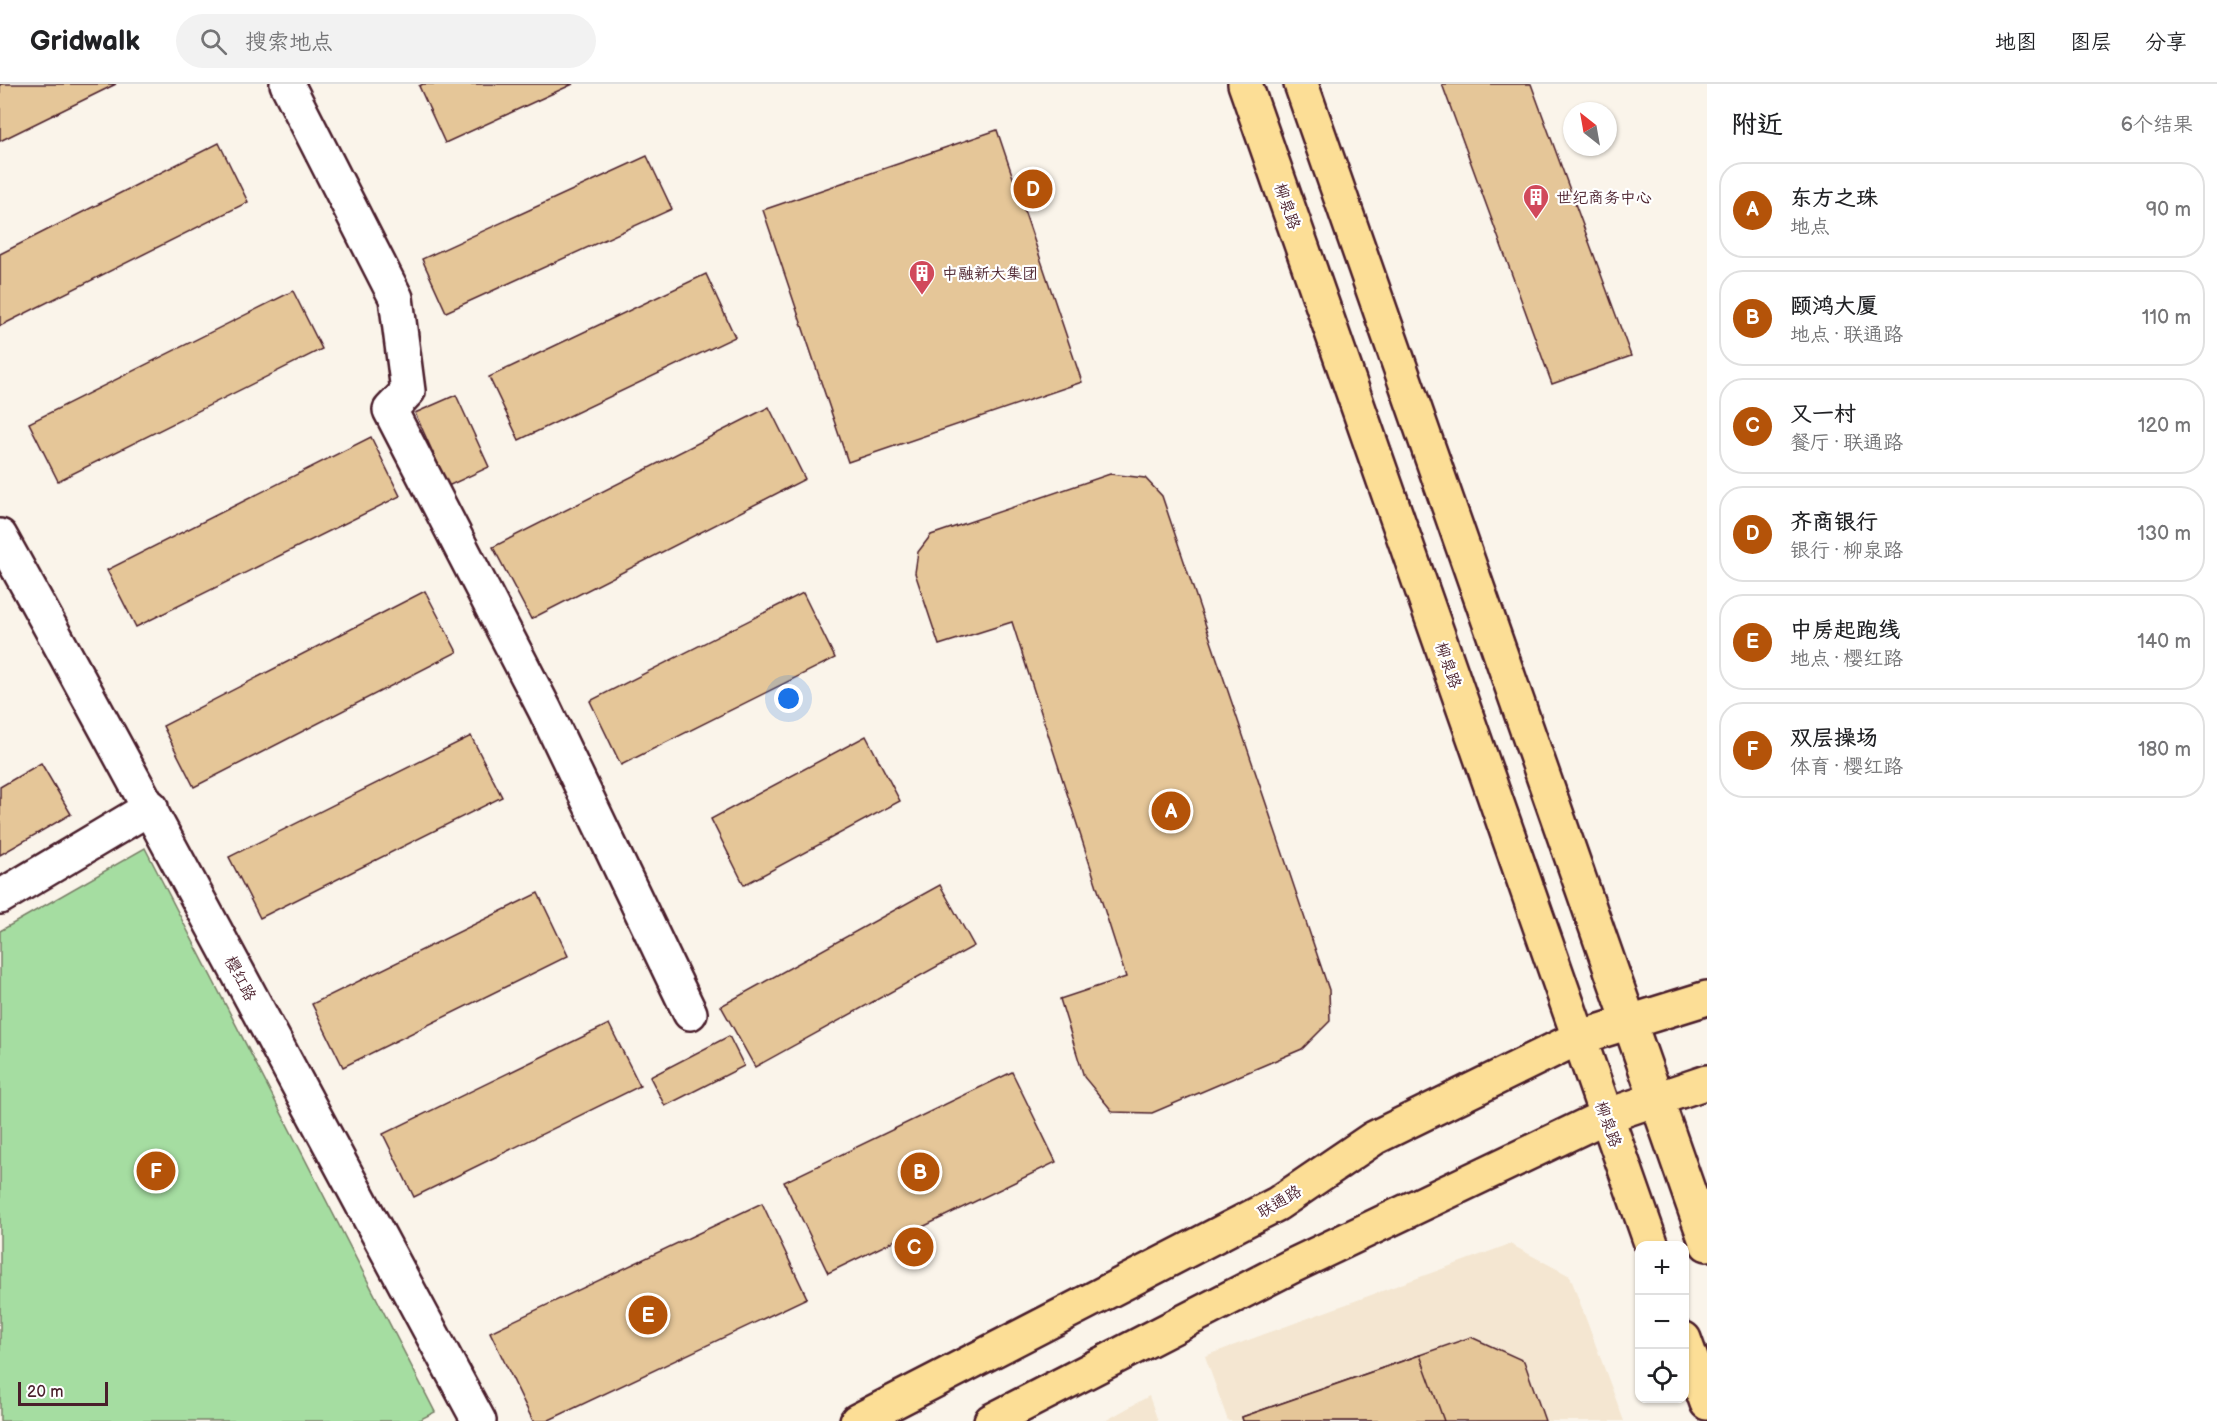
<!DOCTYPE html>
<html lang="zh">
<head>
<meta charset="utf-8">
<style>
  :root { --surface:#fff; --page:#f2f2f2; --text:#202124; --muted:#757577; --line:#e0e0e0; --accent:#b45309 }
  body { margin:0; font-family:"Balsamiq Sans","LXGW WenKai TC",sans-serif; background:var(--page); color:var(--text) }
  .controls { position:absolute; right:18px; bottom:18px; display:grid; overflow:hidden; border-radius:12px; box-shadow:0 2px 4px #0004 }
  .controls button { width:54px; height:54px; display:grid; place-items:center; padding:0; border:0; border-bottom:2px solid var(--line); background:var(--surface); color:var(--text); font:30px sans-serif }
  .compass { position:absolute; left:1563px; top:18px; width:54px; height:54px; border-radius:50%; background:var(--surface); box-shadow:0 2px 4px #0004; rotate:329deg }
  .scale { position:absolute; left:18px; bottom:15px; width:90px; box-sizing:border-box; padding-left:6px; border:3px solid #4a1f2b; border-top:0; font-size:16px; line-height:21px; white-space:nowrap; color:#4a1f2b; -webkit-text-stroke:4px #fff; paint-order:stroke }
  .you { position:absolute; left:789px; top:615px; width:21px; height:21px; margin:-15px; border:4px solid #fff; border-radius:50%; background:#1a73e8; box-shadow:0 0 0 9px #1a73e833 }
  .badge { display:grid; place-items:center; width:39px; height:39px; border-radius:50%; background:var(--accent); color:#fff; font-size:20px; font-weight:700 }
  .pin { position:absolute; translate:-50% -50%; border:3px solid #fff; box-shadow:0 2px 6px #0006 }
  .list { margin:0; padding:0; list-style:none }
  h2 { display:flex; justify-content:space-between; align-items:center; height:78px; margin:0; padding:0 24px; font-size:26px }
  h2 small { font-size:20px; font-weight:400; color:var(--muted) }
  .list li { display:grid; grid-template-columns:39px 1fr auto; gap:18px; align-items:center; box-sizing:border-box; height:96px; margin:0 12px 12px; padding:0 12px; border:2px solid var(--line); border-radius:24px }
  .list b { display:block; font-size:22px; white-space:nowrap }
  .list p { margin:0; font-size:20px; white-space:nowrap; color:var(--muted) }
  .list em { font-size:20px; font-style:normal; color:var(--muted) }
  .icon { flex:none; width:33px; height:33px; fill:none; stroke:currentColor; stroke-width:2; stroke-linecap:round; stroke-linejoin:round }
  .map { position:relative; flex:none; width:1707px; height:1337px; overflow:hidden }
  header { display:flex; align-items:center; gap:36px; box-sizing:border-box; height:84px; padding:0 30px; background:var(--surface); border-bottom:2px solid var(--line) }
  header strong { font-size:28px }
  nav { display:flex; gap:33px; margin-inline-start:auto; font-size:21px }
  .search { width:420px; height:54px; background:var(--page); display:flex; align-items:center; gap:15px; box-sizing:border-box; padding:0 21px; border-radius:33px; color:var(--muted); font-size:22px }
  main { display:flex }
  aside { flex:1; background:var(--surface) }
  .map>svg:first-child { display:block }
  .built { fill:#f4e6d1 }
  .pitch { fill:#a5dda1; stroke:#787e66; stroke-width:1.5 }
  .building { fill:#e5c698; stroke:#4a1f2b; stroke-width:1.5 }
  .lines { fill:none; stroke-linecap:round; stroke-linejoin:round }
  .minor-casing { stroke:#4a1f2b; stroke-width:38 }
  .major-casing { stroke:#4a1f2b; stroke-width:38 }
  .minor { stroke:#fff; stroke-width:33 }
  .major { stroke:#fcde96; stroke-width:33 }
  .labels { text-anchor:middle; stroke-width:4.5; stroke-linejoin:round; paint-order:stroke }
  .poi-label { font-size:16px; fill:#4a1f2b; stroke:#fff; text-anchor:start }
  .street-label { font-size:16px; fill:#4a1f2b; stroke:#fff }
</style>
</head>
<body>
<header>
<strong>Gridwalk</strong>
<div class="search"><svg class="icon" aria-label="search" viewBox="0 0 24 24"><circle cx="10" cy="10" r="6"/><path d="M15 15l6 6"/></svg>搜索地点</div>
<nav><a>地图</a><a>图层</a><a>分享</a></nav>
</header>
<main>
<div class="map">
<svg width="1707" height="1337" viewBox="0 0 1707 1337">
  <rect width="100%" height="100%" fill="#faf4ea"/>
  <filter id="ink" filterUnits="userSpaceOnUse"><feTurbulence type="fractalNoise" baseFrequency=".0167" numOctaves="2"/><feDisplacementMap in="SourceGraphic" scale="12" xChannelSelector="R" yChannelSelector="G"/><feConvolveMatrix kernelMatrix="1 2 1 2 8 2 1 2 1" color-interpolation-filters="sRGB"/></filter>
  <g filter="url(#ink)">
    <g class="built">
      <polygon points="1510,1160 1570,1192 1624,1337 1228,1337 1205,1272"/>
      <polygon points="1149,1312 1158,1337 1105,1337"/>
    </g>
    <polygon class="pitch" points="145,764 435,1328 417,1337 0,1337 0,847"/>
    <g class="building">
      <polygon points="0,0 116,0 0,57"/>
      <polygon points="423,0 573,0 445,59 419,2"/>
      <polygon points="1442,0 1531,0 1631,272 1552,300"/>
      <polygon points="997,46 1082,298 848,378 763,126"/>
      <polygon points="219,59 248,118 0,242 0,170"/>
      <polygon points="647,72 672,125 446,228 422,175"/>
      <polygon points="706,190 735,253 519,356 489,293"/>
      <polygon points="293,207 322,265 58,397 29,339"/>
      <polygon points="456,311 489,383 448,402 415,329"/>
      <polygon points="769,323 805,395 531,535 493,463"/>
      <polygon points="371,353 400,412 136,543 107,486"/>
      <polygon points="1110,390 1145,394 1162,412 1329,906 1330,937 1302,965 1152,1029 1113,1028 1084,993 1060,915 1126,893 1012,538 939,561 915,489 918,468 931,451"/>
      <polygon points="425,507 457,568 194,703 163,642"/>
      <polygon points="803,509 835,574 621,681 590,617"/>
      <polygon points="471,652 502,713 260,834 229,773"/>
      <polygon points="866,652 900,717 744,801 711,735"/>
      <polygon points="41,679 71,730 0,771 0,703"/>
      <polygon points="940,801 974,862 755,983 721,922"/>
      <polygon points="538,809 568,872 343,983 312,920"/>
      <polygon points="609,940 640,1002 414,1113 383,1050"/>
      <polygon points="729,952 744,982 665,1022 650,993"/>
      <polygon points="1012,988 1056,1078 828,1189 784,1098"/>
      <polygon points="762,1119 807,1214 547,1337 533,1337 490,1248"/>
      <polygon points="1471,1253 1524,1277 1545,1337 1243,1337 1242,1333"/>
      <polygon points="1420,1271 1444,1337 1243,1337 1242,1333"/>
    </g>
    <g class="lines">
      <g class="minor-casing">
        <g id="minor">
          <polyline points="287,0 396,214 408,307 390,326 545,626 690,929"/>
          <path d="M0,452c163,293 319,590 479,885"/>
          <polyline points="0,813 151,723"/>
        </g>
      </g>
      <g class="major-casing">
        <g id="major">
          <polyline points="1245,0 1652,1162"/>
          <polyline points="1301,0 1707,1160"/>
          <polyline points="1684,1255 1707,1319"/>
          <polyline points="857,1337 1277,1120 1374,1054 1578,954 1707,914"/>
          <polyline points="991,1337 1292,1182 1606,1032 1707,998"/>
        </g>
      </g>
      <use href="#minor" class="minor"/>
      <use href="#major" class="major"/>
    </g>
  </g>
  <defs>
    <g id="building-pin" transform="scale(1.35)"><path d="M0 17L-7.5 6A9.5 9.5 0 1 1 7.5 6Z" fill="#d1495b" stroke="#fff"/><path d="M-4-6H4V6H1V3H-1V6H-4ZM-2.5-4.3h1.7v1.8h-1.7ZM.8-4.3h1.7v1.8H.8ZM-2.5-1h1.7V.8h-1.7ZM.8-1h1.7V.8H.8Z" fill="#fff"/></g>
  </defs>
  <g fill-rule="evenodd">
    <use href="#building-pin" x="1536" y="113"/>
    <use href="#building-pin" x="922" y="189"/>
  </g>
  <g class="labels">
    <g class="poi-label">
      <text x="1556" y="119">世纪商务中心</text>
      <text x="942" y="195">中融新大集团</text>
    </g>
    <g class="street-label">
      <text transform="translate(1288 122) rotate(71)" y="6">柳泉路</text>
      <text transform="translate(1449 581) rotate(71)" y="6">柳泉路</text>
      <text transform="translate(241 894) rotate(62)" y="6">樱红路</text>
      <text transform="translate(1609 1040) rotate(70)" y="6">柳泉路</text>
      <text transform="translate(1279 1117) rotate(-31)" y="6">联通路</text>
    </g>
  </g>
</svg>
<div class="controls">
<button>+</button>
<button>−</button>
<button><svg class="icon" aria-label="locate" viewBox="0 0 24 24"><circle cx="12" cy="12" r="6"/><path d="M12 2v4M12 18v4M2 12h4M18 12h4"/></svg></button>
</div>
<svg class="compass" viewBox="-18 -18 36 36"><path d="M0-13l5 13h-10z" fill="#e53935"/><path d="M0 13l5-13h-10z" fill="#757577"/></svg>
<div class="scale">20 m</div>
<div class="you"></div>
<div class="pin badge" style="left:1171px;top:727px">A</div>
<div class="pin badge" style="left:920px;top:1088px">B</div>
<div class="pin badge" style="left:914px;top:1163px">C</div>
<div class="pin badge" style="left:1033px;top:105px">D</div>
<div class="pin badge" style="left:648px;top:1231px">E</div>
<div class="pin badge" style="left:156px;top:1087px">F</div>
</div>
<aside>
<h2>附近<small>6个结果</small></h2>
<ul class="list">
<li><span class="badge">A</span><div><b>东方之珠</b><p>地点</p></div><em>90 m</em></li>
<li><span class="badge">B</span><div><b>颐鸿大厦</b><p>地点 · 联通路</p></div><em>110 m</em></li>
<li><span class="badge">C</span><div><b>又一村</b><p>餐厅 · 联通路</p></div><em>120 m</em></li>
<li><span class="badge">D</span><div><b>齐商银行</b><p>银行 · 柳泉路</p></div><em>130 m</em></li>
<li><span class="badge">E</span><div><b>中房起跑线</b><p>地点 · 樱红路</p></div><em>140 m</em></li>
<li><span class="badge">F</span><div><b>双层操场</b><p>体育 · 樱红路</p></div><em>180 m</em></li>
</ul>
</aside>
</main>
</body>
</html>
